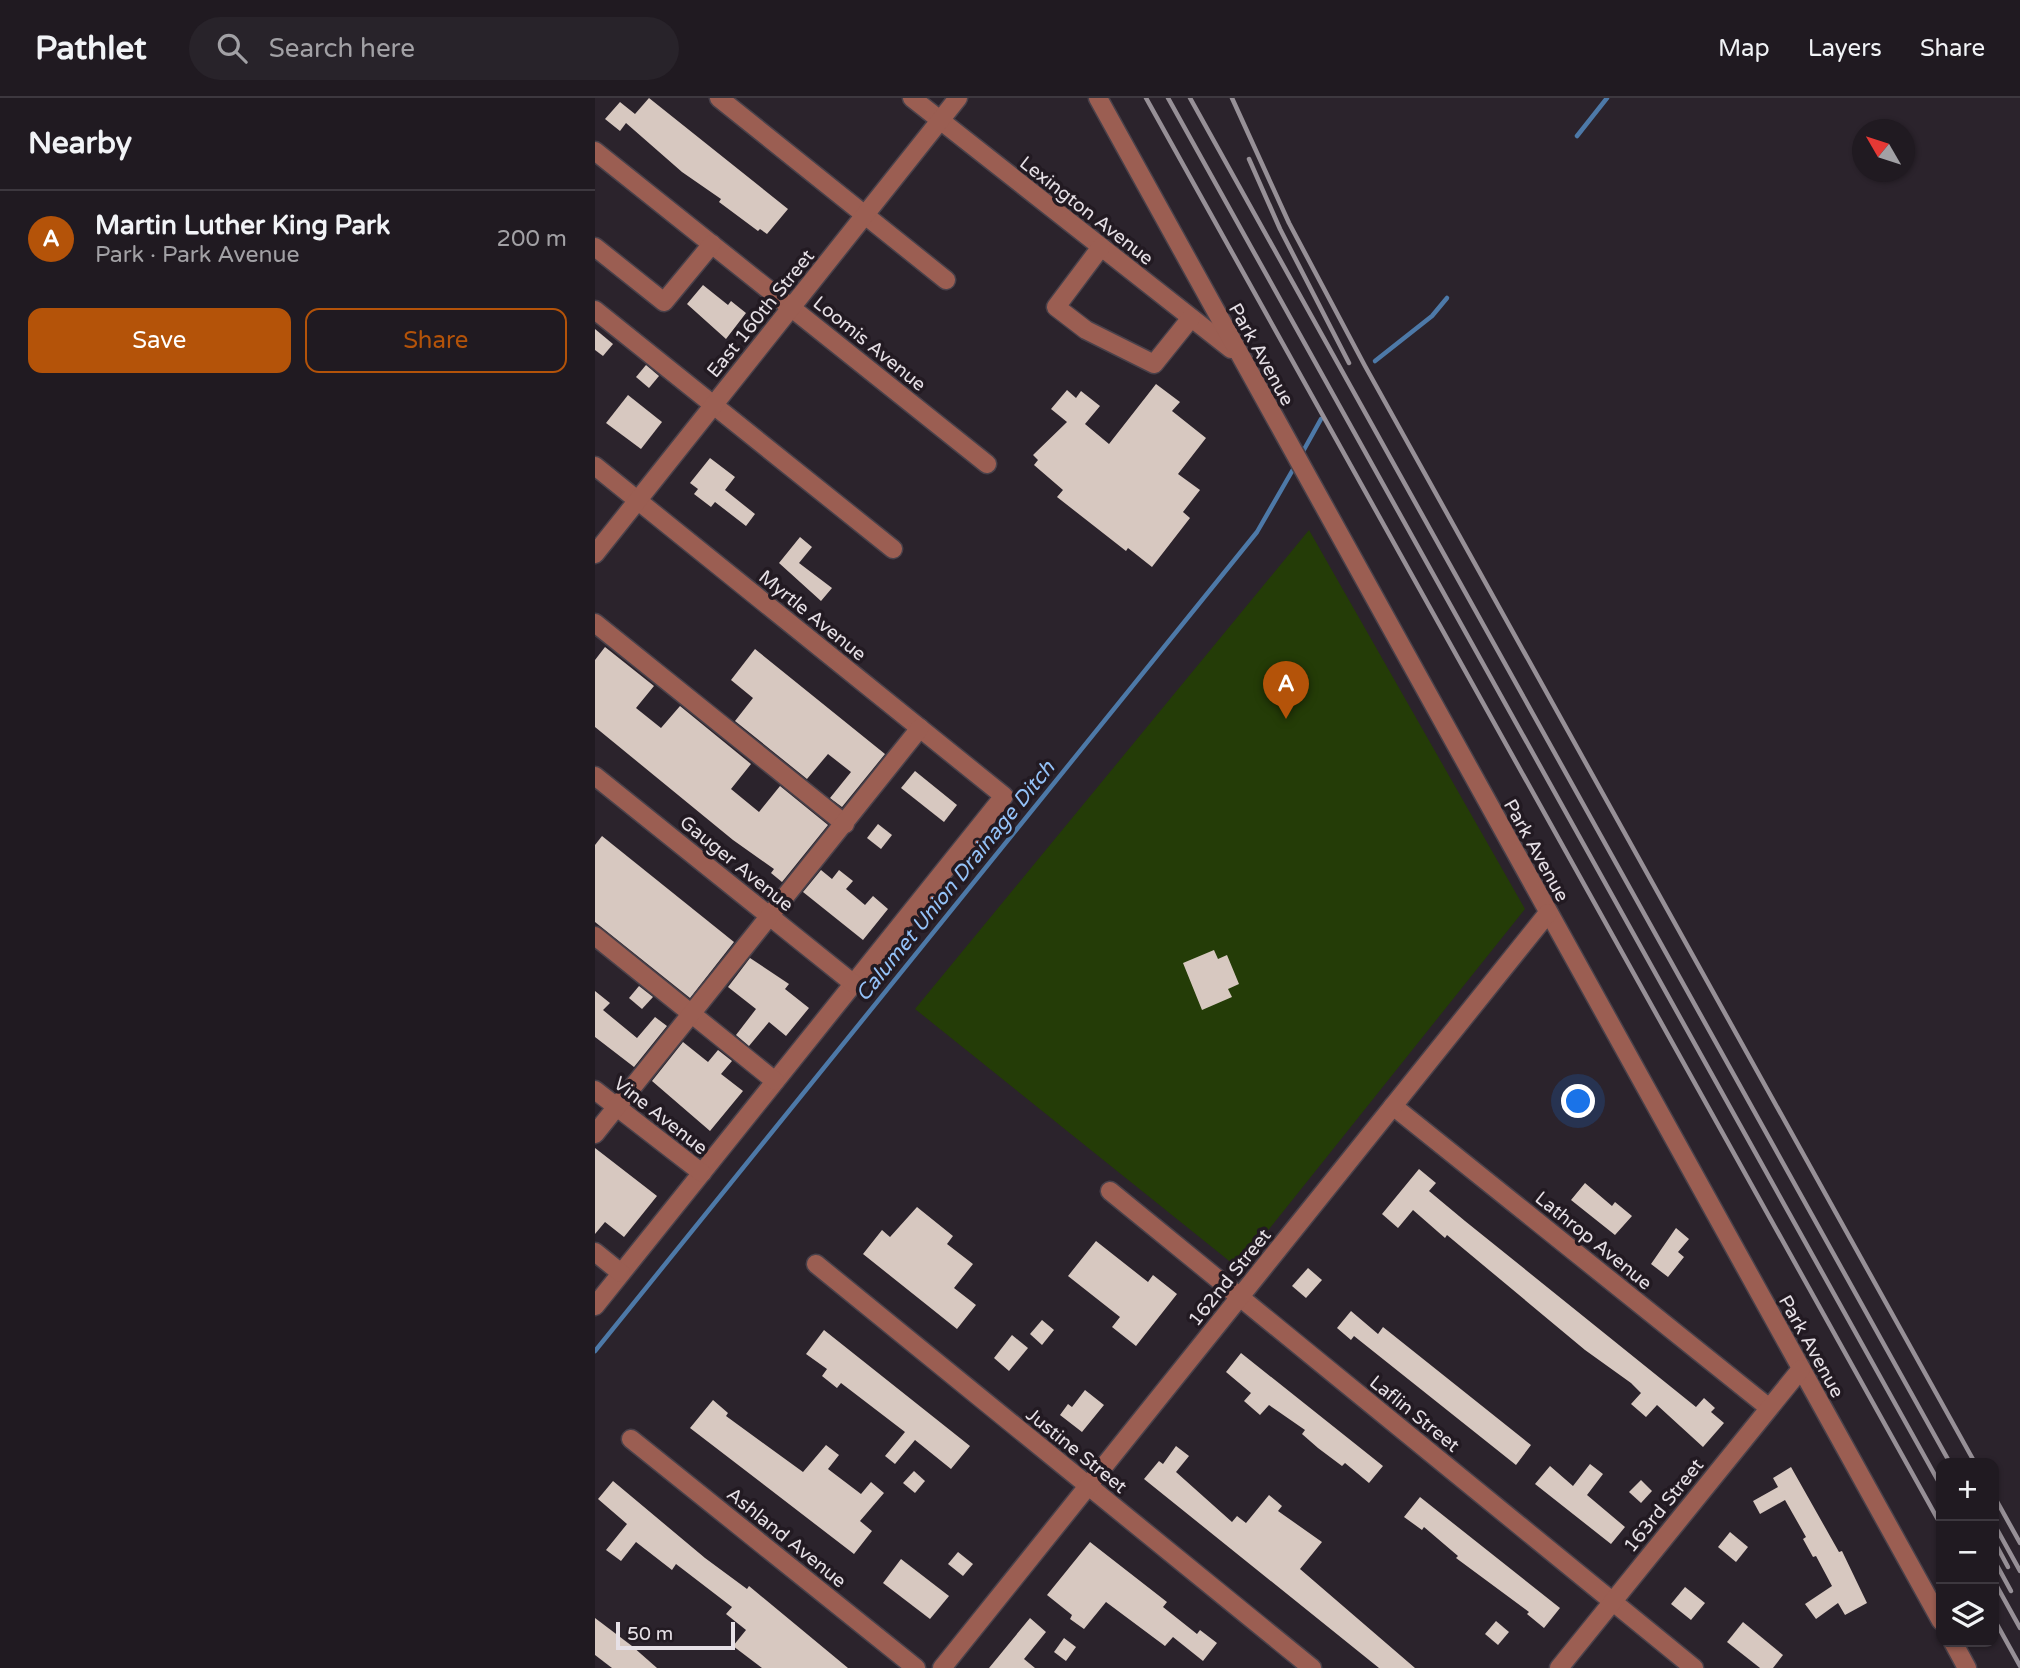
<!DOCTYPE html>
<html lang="en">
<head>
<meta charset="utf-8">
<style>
  :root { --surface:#201a21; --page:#28232a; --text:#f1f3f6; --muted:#a2a1a5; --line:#3d383f; --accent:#b45309 }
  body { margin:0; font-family:"Varela Round",sans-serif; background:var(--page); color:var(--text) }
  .controls { position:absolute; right:21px; bottom:21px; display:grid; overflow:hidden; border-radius:14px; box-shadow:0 2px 5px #0004 }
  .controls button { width:63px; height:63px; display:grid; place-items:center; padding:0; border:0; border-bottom:2px solid var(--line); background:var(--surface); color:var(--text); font:35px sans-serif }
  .compass { position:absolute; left:1257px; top:21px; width:63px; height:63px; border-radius:50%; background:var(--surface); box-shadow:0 2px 5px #0004; rotate:309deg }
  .scale { position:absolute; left:21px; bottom:18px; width:119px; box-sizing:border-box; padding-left:7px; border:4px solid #e6e0e6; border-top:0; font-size:19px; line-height:24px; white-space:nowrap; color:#e6e0e6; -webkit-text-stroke:5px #221a22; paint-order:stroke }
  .you { position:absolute; left:984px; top:1004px; width:24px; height:24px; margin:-18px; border:5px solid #fff; border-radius:50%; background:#1a73e8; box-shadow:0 0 0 10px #1a73e833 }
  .badge { display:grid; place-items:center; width:46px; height:46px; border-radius:50%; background:var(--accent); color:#fff; font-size:23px; font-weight:700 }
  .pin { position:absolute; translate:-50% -58px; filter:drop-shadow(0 2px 4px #0008) }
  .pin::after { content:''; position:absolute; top:37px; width:24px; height:21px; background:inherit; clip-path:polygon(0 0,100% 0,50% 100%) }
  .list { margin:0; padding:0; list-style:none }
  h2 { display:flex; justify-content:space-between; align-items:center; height:91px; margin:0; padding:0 28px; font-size:30px }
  h2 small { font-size:23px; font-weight:400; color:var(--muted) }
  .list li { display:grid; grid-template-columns:46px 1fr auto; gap:21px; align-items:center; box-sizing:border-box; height:98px; padding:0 28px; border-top:2px solid var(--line) }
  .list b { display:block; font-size:26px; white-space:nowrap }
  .list p { margin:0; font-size:23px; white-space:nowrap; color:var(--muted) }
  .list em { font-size:23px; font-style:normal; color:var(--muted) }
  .actions { display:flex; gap:14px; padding:21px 28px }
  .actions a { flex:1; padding:16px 0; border:2px solid var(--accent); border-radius:14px; text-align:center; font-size:24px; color:var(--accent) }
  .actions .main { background:var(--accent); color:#fff }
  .icon { flex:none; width:38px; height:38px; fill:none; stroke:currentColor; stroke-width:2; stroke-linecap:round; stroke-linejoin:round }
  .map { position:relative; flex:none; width:1425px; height:1570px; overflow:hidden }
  header { display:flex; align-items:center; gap:42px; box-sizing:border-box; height:98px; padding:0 35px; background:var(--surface); border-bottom:2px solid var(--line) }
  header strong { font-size:33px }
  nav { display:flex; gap:38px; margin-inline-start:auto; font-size:24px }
  .search { width:490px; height:63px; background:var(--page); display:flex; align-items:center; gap:18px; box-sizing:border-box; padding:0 24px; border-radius:38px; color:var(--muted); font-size:26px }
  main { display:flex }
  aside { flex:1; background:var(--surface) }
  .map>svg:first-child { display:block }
  .green { fill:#243c07 }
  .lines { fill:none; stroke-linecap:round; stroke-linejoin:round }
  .stream { stroke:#4d79a8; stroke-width:4.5 }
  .building { fill:#d7c8c0 }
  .minor-casing { stroke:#49414a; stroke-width:21 }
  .minor { stroke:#9b5e52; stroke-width:18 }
  .rail { stroke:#979097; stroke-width:4.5 }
  .labels { text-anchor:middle; stroke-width:7; stroke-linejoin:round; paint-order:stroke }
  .street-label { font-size:19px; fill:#e6e0e6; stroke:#221a22 }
  .water-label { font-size:21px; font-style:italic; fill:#94c2f8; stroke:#221a22 }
</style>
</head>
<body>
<header>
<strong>Pathlet</strong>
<div class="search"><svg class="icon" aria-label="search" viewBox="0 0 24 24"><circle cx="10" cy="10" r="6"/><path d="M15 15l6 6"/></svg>Search here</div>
<nav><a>Map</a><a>Layers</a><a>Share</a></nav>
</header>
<main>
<aside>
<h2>Nearby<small></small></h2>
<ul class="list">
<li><span class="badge">A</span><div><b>Martin Luther King Park</b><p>Park · Park Avenue</p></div><em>200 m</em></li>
</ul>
<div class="actions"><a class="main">Save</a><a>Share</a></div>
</aside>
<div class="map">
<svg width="1425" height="1570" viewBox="0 0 1425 1570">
  <rect width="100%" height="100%" fill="#2b232c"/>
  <polygon class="green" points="714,432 930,811 643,1170 320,911"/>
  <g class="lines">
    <g class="stream">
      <polyline points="982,38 1012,0"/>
      <polyline points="780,263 837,218 852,200"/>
      <polyline points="706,357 726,321"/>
      <polyline points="0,1253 662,434 700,368"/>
    </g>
  </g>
  <g class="building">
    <polygon points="54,0 193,111 172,136 165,131 163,133 124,104 126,101 87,74 31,25 25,33 10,21 25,4 40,16"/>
    <polygon points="108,187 133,207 136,203 151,215 131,241 92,206"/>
    <polygon points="0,231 18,246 8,258 0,252"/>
    <polygon points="51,267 64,278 54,290 41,279"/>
    <polygon points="561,286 585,304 577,313 611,340 583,376 605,392 588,414 595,420 557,469 533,450 531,453 462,399 468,392 439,367 443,362 438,357 472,324 456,311 472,292 481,300 486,293 505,308 490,326 514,346"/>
    <polygon points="33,297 67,324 46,351 11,325"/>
    <polygon points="115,360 140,379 130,392 160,416 151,428 120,404 116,409 99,396 103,391 95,385"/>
    <polygon points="205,439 217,449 204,465 237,490 226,503 184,465"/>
    <polygon points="10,549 59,588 41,610 66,630 85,608 156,666 136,691 164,714 185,688 233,727 187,784 176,775 179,771 138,742 0,629 0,562"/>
    <polygon points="160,551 290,656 247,709 235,700 256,674 233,656 212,681 140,623 158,600 136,582"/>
    <polygon points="320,673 362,707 349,724 306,690"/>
    <polygon points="283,726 297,737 286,751 272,740"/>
    <polygon points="7,738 139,844 95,900 0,824 0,747"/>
    <polygon points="226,772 237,781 244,772 258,783 251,791 270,807 278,798 293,811 268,842 208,794"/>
    <polygon points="619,852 623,861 632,857 644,886 633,891 637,899 607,912 588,865"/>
    <polygon points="155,860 194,886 190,891 214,910 191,938 174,924 154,948 141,937 161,911 133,889"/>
    <polygon points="44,888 58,899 47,911 34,900"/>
    <polygon points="0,893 15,905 8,912 42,940 60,919 72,928 39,969 0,939"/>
    <polygon points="88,944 113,964 123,952 137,963 126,976 148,993 115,1033 57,983"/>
    <polygon points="0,1050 62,1098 29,1139 10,1124 0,1136"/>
    <polygon points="824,1071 841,1085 834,1093 870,1123 1101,1309 1109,1300 1120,1310 1116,1314 1129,1325 1108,1349 1062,1307 1051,1319 1036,1306 1046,1295 1036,1285 990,1252 852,1137 850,1140 818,1112 803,1130 787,1116"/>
    <polygon points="990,1085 1017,1108 1020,1104 1037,1118 1020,1137 976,1102"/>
    <polygon points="322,1109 358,1138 352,1146 378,1166 359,1190 381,1207 362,1231 268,1156 287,1132 295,1139"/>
    <polygon points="1081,1130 1094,1141 1083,1154 1089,1159 1073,1179 1056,1166"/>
    <polygon points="501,1143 553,1184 558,1177 582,1196 541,1248 517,1229 525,1219 473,1178"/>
    <polygon points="713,1170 727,1182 711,1200 697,1188"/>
    <polygon points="756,1213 783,1236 788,1229 936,1347 921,1367 759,1238 756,1242 742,1230"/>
    <polygon points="447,1222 459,1232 447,1247 435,1236"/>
    <polygon points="229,1232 375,1348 356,1371 320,1342 300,1366 290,1358 310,1334 246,1285 242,1290 227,1278 232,1271 211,1256"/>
    <polygon points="417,1237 433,1250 414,1273 399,1260"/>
    <polygon points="646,1255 788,1368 774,1385 750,1365 747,1368 723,1350 707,1336 710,1332 674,1307 665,1317 649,1303 656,1295 631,1274"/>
    <polygon points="490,1292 509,1307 487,1334 465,1317 473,1306 477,1309"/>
    <polygon points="118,1302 133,1315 131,1318 208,1374 231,1347 244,1357 233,1371 266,1396 276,1384 289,1395 265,1423 277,1433 259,1456 95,1330"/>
    <polygon points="581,1348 594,1358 581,1374 637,1424 642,1418 651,1425 674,1397 687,1408 683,1413 727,1444 705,1471 820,1570 784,1570 549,1381 564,1363 568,1366"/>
    <polygon points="995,1366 1008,1376 992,1397 1030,1429 1016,1446 940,1386 955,1368 978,1388"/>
    <polygon points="1196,1369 1244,1454 1247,1453 1272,1505 1250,1517 1243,1505 1221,1521 1210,1506 1237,1488 1221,1458 1218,1459 1208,1441 1211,1439 1190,1402 1165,1416 1158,1403 1183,1389 1178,1380"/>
    <polygon points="319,1373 330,1383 320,1395 308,1385"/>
    <polygon points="1046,1382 1057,1393 1046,1405 1034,1394"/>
    <polygon points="18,1383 110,1460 152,1491 154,1488 253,1570 167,1570 138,1548 151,1532 131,1516 137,1509 81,1466 77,1472 41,1444 26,1463 11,1452 32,1426 3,1401"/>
    <polygon points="825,1399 965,1510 949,1530 932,1516 934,1514 861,1460 863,1458 829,1429 827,1432 809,1419"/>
    <polygon points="1135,1434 1153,1449 1141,1464 1123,1449"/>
    <polygon points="495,1444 572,1504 568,1509 602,1536 605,1532 622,1545 608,1563 578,1539 570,1548 511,1504 489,1531 475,1521 477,1517 452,1497"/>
    <polygon points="363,1454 378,1466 368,1478 353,1466"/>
    <polygon points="306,1461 354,1498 335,1521 288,1485"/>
    <polygon points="1090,1489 1110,1505 1096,1522 1076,1506"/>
    <polygon points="0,1520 37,1548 62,1570 17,1570 0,1557"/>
    <polygon points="435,1520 451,1534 429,1561 440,1570 394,1570"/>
    <polygon points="901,1523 914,1534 903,1547 890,1536"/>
    <polygon points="1148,1524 1188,1557 1178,1570 1165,1570 1132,1544"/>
    <polygon points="469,1540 481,1549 471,1563 459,1554"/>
  </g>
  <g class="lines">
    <g class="minor-casing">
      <g id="minor">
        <polyline points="124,0 351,182"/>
        <polyline points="317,0 636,251"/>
        <polyline points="503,0 1346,1523"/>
        <polyline points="0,53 392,366"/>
        <polyline points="0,149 69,204 117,146"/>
        <polyline points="506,149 461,209 491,232 559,266 596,220"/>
        <polyline points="0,212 298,451"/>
        <polyline points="0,368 409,698 0,1208"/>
        <polyline points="0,456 363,0"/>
        <polyline points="0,525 250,726"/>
        <polyline points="0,678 259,886"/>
        <polyline points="0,838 180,983"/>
        <polyline points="0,992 107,1075"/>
        <polyline points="798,1008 1173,1309"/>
        <polyline points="0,1036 325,630"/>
        <polyline points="515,1093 1099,1570"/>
        <polyline points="0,1154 26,1175"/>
        <polyline points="221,1166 717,1570"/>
        <polyline points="36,1341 321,1570"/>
        <polyline points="1358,1544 1372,1570"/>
        <polyline points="347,1570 953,815"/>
        <polyline points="964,1570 1206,1271"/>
      </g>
    </g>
    <use href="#minor" class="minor"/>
    <g class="rail">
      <polyline points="551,0 1346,1427"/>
      <polyline points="573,0 1346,1388"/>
      <polyline points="595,0 1355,1365"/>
      <polyline points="637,0 694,125 770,268 1380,1365"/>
      <polyline points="654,61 685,131 754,265"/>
      <polyline points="1399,1398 1425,1445"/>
      <polyline points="1399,1426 1425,1473"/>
      <polyline points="1399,1443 1413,1469"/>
      <polyline points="1399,1462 1416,1493"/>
      <polyline points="1399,1483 1425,1530"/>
      <polyline points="1399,1521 1425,1568"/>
    </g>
  </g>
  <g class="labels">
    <g class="street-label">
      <text transform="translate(492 112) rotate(38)" y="7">Lexington Avenue</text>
      <text transform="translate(165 215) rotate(-51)" y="7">East 160th Street</text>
      <text transform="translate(275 245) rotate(39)" y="7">Loomis Avenue</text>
      <text transform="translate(667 256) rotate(61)" y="7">Park Avenue</text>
      <text transform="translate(218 517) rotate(39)" y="7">Myrtle Avenue</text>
      <text transform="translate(942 752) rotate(61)" y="7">Park Avenue</text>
      <text transform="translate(142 765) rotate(39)" y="7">Gauger Avenue</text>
      <text transform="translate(66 1017) rotate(38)" y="7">Vine Avenue</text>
      <text transform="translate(999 1142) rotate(39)" y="7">Lathrop Avenue</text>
      <text transform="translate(634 1179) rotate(-51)" y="7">162nd Street</text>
      <text transform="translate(1217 1248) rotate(61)" y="7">Park Avenue</text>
      <text transform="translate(820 1315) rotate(39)" y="7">Laflin Street</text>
      <text transform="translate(482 1352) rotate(39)" y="7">Justine Street</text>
      <text transform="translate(1068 1407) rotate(-51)" y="7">163rd Street</text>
      <text transform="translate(192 1439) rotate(39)" y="7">Ashland Avenue</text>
    </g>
    <g class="water-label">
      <text transform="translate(360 783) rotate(-51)" y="7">Calumet Union Drainage Ditch</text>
    </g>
  </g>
</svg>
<div class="controls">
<button>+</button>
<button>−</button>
<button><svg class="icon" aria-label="layers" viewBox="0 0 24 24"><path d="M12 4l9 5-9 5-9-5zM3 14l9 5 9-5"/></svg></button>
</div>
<svg class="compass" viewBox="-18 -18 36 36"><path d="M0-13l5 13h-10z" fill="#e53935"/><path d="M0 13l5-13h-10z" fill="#a2a1a5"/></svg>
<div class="scale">50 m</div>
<div class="you"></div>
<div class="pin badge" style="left:691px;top:621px">A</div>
</div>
</main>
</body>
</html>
